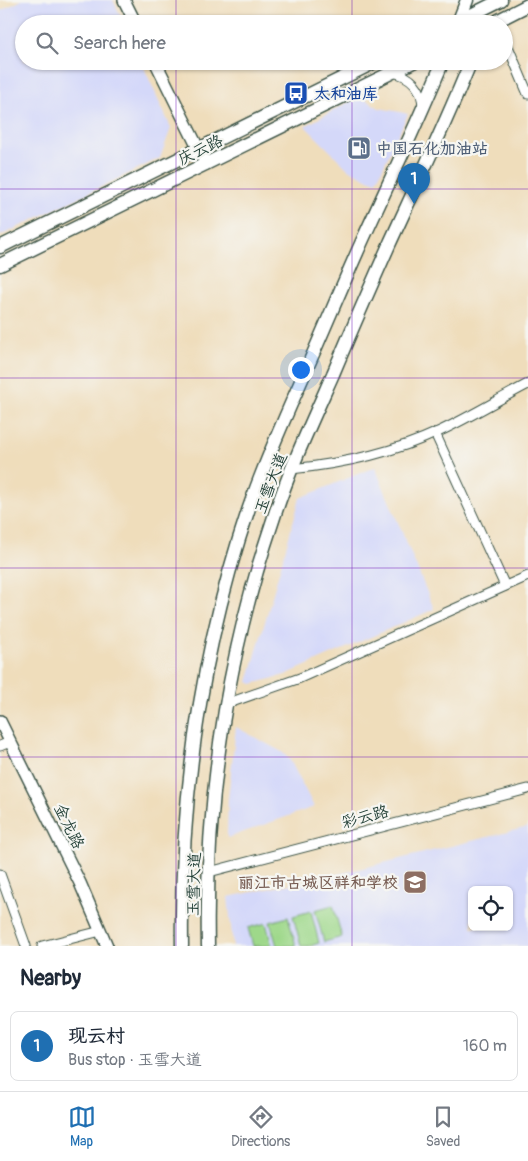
<!DOCTYPE html>
<html lang="en">
<head>
<meta charset="utf-8">
<style>
  :root { --surface:#fff; --page:#f2f2f3; --text:#1f2937; --muted:#747a83; --line:#e0e1e3; --accent:#1f6fb2 }
  body { margin:0; font-family:Pangolin,"LXGW WenKai TC",sans-serif; background:var(--page); color:var(--text) }
  .controls { position:absolute; right:15px; bottom:15px; display:grid; overflow:hidden; border-radius:8px; box-shadow:0 1px 4px #0004 }
  .controls button { width:45px; height:45px; display:grid; place-items:center; padding:0; border:0; border-bottom:1px solid var(--line); background:var(--surface); color:var(--text); font:25px sans-serif }
  .you { position:absolute; left:300px; top:369px; width:18px; height:18px; margin:-12px; border:4px solid #fff; border-radius:50%; background:#1a73e8; box-shadow:0 0 0 8px #1a73e833 }
  .badge { display:grid; place-items:center; width:32px; height:32px; border-radius:50%; background:var(--accent); color:#fff; font-size:16px; font-weight:700 }
  .pin { position:absolute; translate:-50% -41px; filter:drop-shadow(0 1px 2px #0008) }
  .pin::after { content:''; position:absolute; top:26px; width:18px; height:15px; background:inherit; clip-path:polygon(0 0,100% 0,50% 100%) }
  .list { margin:0; padding:0; list-style:none }
  h2 { display:flex; justify-content:space-between; align-items:center; height:65px; margin:0; padding:0 20px; font-size:21px }
  h2 small { font-size:16px; font-weight:400; color:var(--muted) }
  .list li { display:grid; grid-template-columns:32px 1fr auto; gap:15px; align-items:center; box-sizing:border-box; height:70px; margin:0 10px 10px; padding:0 10px; border:1px solid var(--line); border-radius:8px }
  .list b { display:block; font-size:19px; white-space:nowrap }
  .list p { margin:0; font-size:16px; white-space:nowrap; color:var(--muted) }
  .list em { font-size:16px; font-style:normal; color:var(--muted) }
  .icon { flex:none; width:28px; height:28px; fill:none; stroke:currentColor; stroke-width:2; stroke-linecap:round; stroke-linejoin:round }
  .map { position:relative; flex:none; width:528px; height:946px; overflow:hidden }
  .search { position:absolute; background:var(--surface); box-shadow:0 1px 4px #0004; left:15px; right:15px; top:15px; height:55px; display:flex; align-items:center; gap:12px; box-sizing:border-box; padding:0 18px; border-radius:28px; color:var(--muted); font-size:19px }
  .sheet { height:145px; background:var(--surface) }
  nav { display:flex; justify-content:space-around; align-items:center; box-sizing:border-box; height:70px; border-top:1px solid var(--line); background:var(--surface); font-size:14px; color:var(--muted) }
  nav a { display:grid; justify-items:center; gap:2px }
  nav .on { color:var(--accent) }
  .map>svg:first-child { display:block }
  .built { fill:#d4d8f9; fill-rule:evenodd }
  .green { fill:#9ed88a; stroke:#5e8a5f }
  .lines { fill:none; stroke-linecap:round; stroke-linejoin:round }
  .minor-casing { stroke:#3e5548; stroke-width:11 }
  .tertiary-casing { stroke:#3e5548; stroke-width:14 }
  .secondary-casing { stroke:#3e5548; stroke-width:15 }
  .minor { stroke:#fff; stroke-width:9 }
  .tertiary { stroke:#fff; stroke-width:11 }
  .secondary { stroke:#fff; stroke-width:12 }
  .grid { fill:none; stroke:#7b2cbf; stroke-width:1; stroke-opacity:0.55 }
  .labels { text-anchor:middle; stroke-width:4.5; stroke-linejoin:round; paint-order:stroke }
  .transit-label { font-size:16px; font-weight:bold; fill:#164399; stroke:#f6f6f2; text-anchor:start }
  .service-label { font-size:16px; font-weight:bold; fill:#4e5e75; stroke:#f6f6f2; text-anchor:start }
  .street-label { font-size:16px; fill:#1f3d34; stroke:#f6f6f2 }
  .education-label { font-size:16px; font-weight:bold; fill:#785e54; stroke:#f6f6f2; text-anchor:end }
</style>
</head>
<body>
<div class="map">
<svg width="528" height="946" viewBox="0 0 528 946">
  <rect width="100%" height="100%" fill="#f6f6f2"/>
  <filter id="ink" filterUnits="userSpaceOnUse"><feTurbulence type="fractalNoise" baseFrequency=".02" numOctaves="2"/><feDisplacementMap in="SourceGraphic" scale="10" xChannelSelector="R" yChannelSelector="G"/><feConvolveMatrix kernelMatrix="1 2 1 2 8 2 1 2 1" color-interpolation-filters="sRGB"/></filter>
  <filter id="wash" filterUnits="userSpaceOnUse"><feTurbulence type="fractalNoise" baseFrequency=".0096" numOctaves="4" result="noise"/><feDisplacementMap in="SourceGraphic" scale="20" xChannelSelector="R" yChannelSelector="G"/><feGaussianBlur stdDeviation="1.12" result="paint"/><feColorMatrix in="noise" values="0 0 0 0 0 0 0 0 0 0 0 0 0 0 0 0 0 1.4 0 .05"/><feComposite in="paint" operator="in"/></filter>
  <g filter="url(#wash)">
    <rect width="100%" height="100%" fill="#efddbb"/>
    <g class="built">
      <polygon points="22,0 113,0 124,24 24,24 24,61 141,61 171,128 160,158 0,236 0,11"/>
      <polygon points="360,96 379,108 400,112 408,114 376,182 365,178 348,169 305,126"/>
      <polygon points="375,467 434,609 285,675 252,684 248,682 300,498"/>
      <polygon points="236,727 282,752 290,760 314,807 227,838 228,800"/>
      <path d="M528,827v119h-295l-5,-49 111,-23zM472,890h37v37h-37z"/>
    </g>
    <g class="green">
      <polygon points="333,905 342,937 324,942 315,910"/>
      <polygon points="311,911 319,943 310,946 301,946 293,916"/>
      <polygon points="288,917 296,946 277,946 270,922"/>
      <polygon points="266,923 272,946 253,946 248,928"/>
    </g>
  </g>
  <g filter="url(#ink)">
    <g class="lines">
      <g class="minor-casing">
        <g id="minor">
          <polyline points="504,37 528,94"/>
          <path d="M393,72c18,4 29,16 30,34"/>
          <polyline points="435,433 505,586"/>
          <path d="M291,469c51,-5 102,-16 149,-38 30,-14 59,-32 88,-47"/>
          <polyline points="226,704 300,678 528,576"/>
          <polyline points="0,746 10,742"/>
          <polyline points="209,872 528,789"/>
          <polyline points="0,874 26,946"/>
          <polyline points="42,946 101,931"/>
        </g>
      </g>
      <g class="tertiary-casing">
        <g id="tertiary">
          <polyline points="124,0 136,24"/>
          <polyline points="155,61 206,164"/>
          <polyline points="0,721 80,883 107,946"/>
        </g>
      </g>
      <g class="secondary-casing">
        <g id="secondary">
          <polyline points="458,23 467,0"/>
          <polyline points="453,24 501,0"/>
          <polyline points="491,24 528,5"/>
          <polyline points="0,247 377,61"/>
          <polyline points="0,265 415,61"/>
          <path d="M182,946c-2,-149 19,-296 67,-438 16,-47 37,-93 57,-138 20,-45 38,-89 58,-133 27,-59 55,-117 79,-176"/>
          <path d="M208,946c-3,-145 19,-291 66,-429 16,-49 38,-96 59,-143 18,-43 37,-86 56,-129 28,-61 57,-122 82,-184"/>
        </g>
      </g>
      <use href="#minor" class="minor"/>
      <use href="#tertiary" class="tertiary"/>
      <use href="#secondary" class="secondary"/>
    </g>
  </g>
  <path class="grid" d="M176,0v24M352,0v24M176,61v885M352,61v885M0,189h528M0,378h528M0,568h528M0,757h528"/>
  <defs>
    <g id="bus-square" transform="scale(1.25)"><rect x="-9" y="-9" width="18" height="18" rx="4" fill="#1a4fb4" stroke="#f6f6f2"/><path d="M-5-6H5V4H4V6H2V4H-2V6H-4V4H-5ZM-3.5-4V0h7V-4ZM-3.5 1.2v1.5H-2V1.2ZM2 1.2v1.5H3.5V1.2Z" fill="#fff"/></g>
    <g id="fuel-square" transform="scale(1.25)"><rect x="-9" y="-9" width="18" height="18" rx="4" fill="#5c6f8a" stroke="#f6f6f2"/><path d="M-5.5-6h7V0h2V4h1.3V-2.5L3-4.5l.8-.8L6-3V5H2.5V1h-1V6h-7ZM-4.2-4.7v3.2H.2V-4.7Z" fill="#fff"/></g>
    <g id="school-square" transform="scale(1.25)"><rect x="-9" y="-9" width="18" height="18" rx="4" fill="#8d6e63" stroke="#f6f6f2"/><path d="M0-5L7-2L0 1L-7-2ZM-4 1L0 2.5L4 1V4Q0 6-4 4Z" fill="#fff"/></g>
  </defs>
  <g fill-rule="evenodd">
    <use href="#bus-square" x="296" y="93"/>
    <use href="#fuel-square" x="359" y="148"/>
    <use href="#school-square" x="415" y="882"/>
  </g>
  <g class="labels">
    <g class="transit-label">
      <text x="314" y="99">太和油库</text>
    </g>
    <g class="service-label">
      <text x="376" y="154">中国石化加油站</text>
    </g>
    <g class="street-label">
      <text transform="translate(200 149) rotate(-26)" y="6">庆云路</text>
      <text transform="translate(270 483) rotate(-69)" y="6">玉雪大道</text>
      <text transform="translate(365 816) rotate(-15)" y="6">彩云路</text>
      <text transform="translate(70 826) rotate(64)" y="6">金龙路</text>
      <text transform="translate(193 884) rotate(-88)" y="6">玉雪大道</text>
    </g>
    <g class="education-label">
      <text x="398" y="888">丽江市古城区祥和学校</text>
    </g>
  </g>
</svg>
<div class="controls">
<button><svg class="icon" aria-label="locate" viewBox="0 0 24 24"><circle cx="12" cy="12" r="6"/><path d="M12 2v4M12 18v4M2 12h4M18 12h4"/></svg></button>
</div>
<div class="you"></div>
<div class="pin badge" style="left:414px;top:204px">1</div>
<div class="search"><svg class="icon" aria-label="search" viewBox="0 0 24 24"><circle cx="10" cy="10" r="6"/><path d="M15 15l6 6"/></svg>Search here</div>
</div>
<section class="sheet">
<h2>Nearby<small></small></h2>
<ul class="list">
<li><span class="badge">1</span><div><b>现云村</b><p>Bus stop · 玉雪大道</p></div><em>160 m</em></li>
</ul>
</section>
<nav>
<a class="on"><svg class="icon" aria-label="map" viewBox="0 0 24 24"><path d="M3 6l6-2 6 2 6-2v14l-6 2-6-2-6 2zM9 4v14M15 6v14"/></svg>Map</a>
<a><svg class="icon" aria-label="directions" viewBox="0 0 24 24"><path d="M12 3l9 9-9 9-9-9zM9 14v-3h6M13 9l2 2-2 2"/></svg>Directions</a>
<a><svg class="icon" aria-label="saved" viewBox="0 0 24 24"><path d="M7 4h10v16l-5-4-5 4z"/></svg>Saved</a>
</nav>
</body>
</html>
